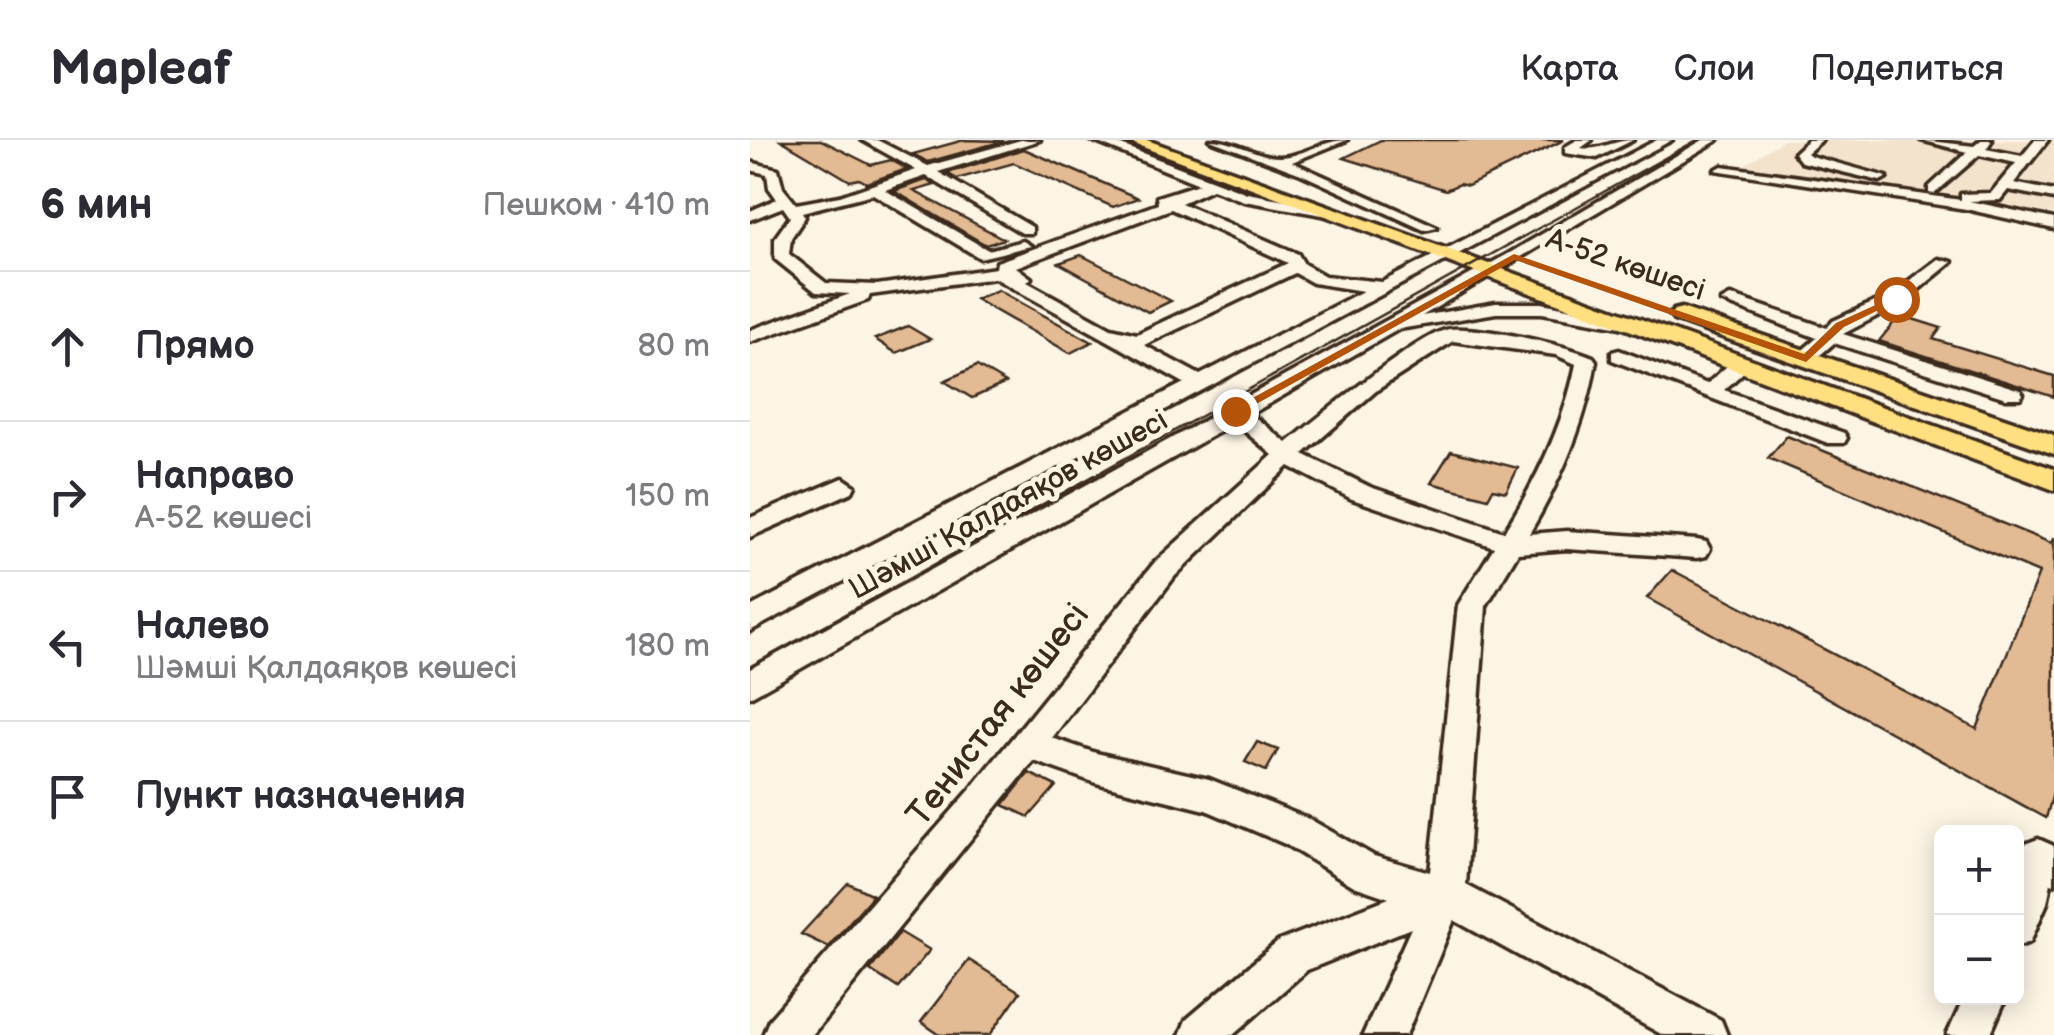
<!DOCTYPE html>
<html lang="ru">
<head>
<meta charset="utf-8">
<style>
  :root { --surface:#fff; --page:#f2f2f3; --text:#2b2b33; --muted:#7c7c81; --line:#e1e1e2 }
  body { margin:0; font-family:"Balsamiq Sans",sans-serif; background:var(--page); color:var(--text) }
  .controls { position:absolute; right:30px; bottom:30px; display:grid; overflow:hidden; border-radius:15px; box-shadow:0 5px 25px #0003 }
  .controls button { width:90px; height:90px; display:grid; place-items:center; padding:0; border:0; border-bottom:2px solid var(--line); background:var(--surface); color:var(--text); font:50px sans-serif }
  .stop { position:absolute; width:30px; height:30px; margin:-22px; border:8px solid #b45309; border-radius:50%; background:#fff }
  .stop.end { background:#b45309; border-color:#fff; box-shadow:0 2px 10px #0008 }
  .list { margin:0; padding:0; list-style:none }
  h2 { display:flex; justify-content:space-between; align-items:center; height:130px; margin:0; padding:0 40px; font-size:42px }
  h2 small { font-size:32px; font-weight:400; color:var(--muted) }
  .list li { display:grid; grid-template-columns:65px 1fr auto; gap:30px; align-items:center; box-sizing:border-box; height:150px; padding:0 40px; border-top:2px solid var(--line) }
  .list b { display:block; font-size:38px; white-space:nowrap }
  .list p { margin:0; font-size:32px; white-space:nowrap; color:var(--muted) }
  .list em { font-size:32px; font-style:normal; color:var(--muted) }
  .icon { flex:none; width:55px; height:55px; fill:none; stroke:currentColor; stroke-width:2; stroke-linecap:round; stroke-linejoin:round }
  .map { position:relative; flex:none; width:1304px; height:895px; overflow:hidden }
  header { display:flex; align-items:center; gap:60px; box-sizing:border-box; height:140px; padding:0 50px; background:var(--surface); border-bottom:2px solid var(--line) }
  header strong { font-size:48px }
  nav { display:flex; gap:55px; margin-inline-start:auto; font-size:35px }
  main { display:flex }
  aside { flex:1; background:var(--surface) }
  .map>svg:first-child { display:block }
  .built { fill:#f4e3cc }
  .building { fill:#e2ba93; stroke:#3b2a1e; stroke-width:2.5 }
  .lines { fill:none; stroke-linecap:round; stroke-linejoin:round }
  .minor-casing { stroke:#3b2a1e; stroke-width:7 }
  .major-casing { stroke:#3b2a1e; stroke-width:7 }
  .minor { fill:#fcf5e5; fill-rule:evenodd }
  .major { fill:#ffdf80; fill-rule:evenodd }
  .tram { stroke:#3b2a1e; stroke-width:2.5 }
  .route { fill:#b45309 }
  .labels { text-anchor:middle; stroke-width:10; stroke-linejoin:round; paint-order:stroke }
  .far-street-label { font-size:30px; fill:#3b2a1e; stroke:#fcf5e5 }
  .street-label { font-size:35px; fill:#3b2a1e; stroke:#fcf5e5 }
</style>
</head>
<body>
<header>
<strong>Mapleaf</strong>
<nav><a>Карта</a><a>Слои</a><a>Поделиться</a></nav>
</header>
<main>
<aside>
<h2>6 мин<small>Пешком · 410 m</small></h2>
<ul class="list">
<li><svg class="icon" aria-label="ahead" viewBox="0 0 24 24"><path d="M12 20V5M6 11l6-6 6 6"/></svg><div><b>Прямо</b></div><em>80 m</em></li>
<li><svg class="icon" aria-label="right" viewBox="0 0 24 24"><path d="M7 20v-9h11M14 6l5 5-5 5"/></svg><div><b>Направо</b><p>А-52 көшесі</p></div><em>150 m</em></li>
<li><svg class="icon" aria-label="left" viewBox="0 0 24 24"><path d="M17 20v-9H6M10 6l-5 5 5 5"/></svg><div><b>Налево</b><p>Шәмші Қалдаяқов көшесі</p></div><em>180 m</em></li>
<li><svg class="icon" aria-label="arrive" viewBox="0 0 24 24"><path d="M6 21V4h12l-3 4 3 4H6"/></svg><div><b>Пункт назначения</b></div></li>
</ul>
</aside>
<div class="map">
<svg width="1304" height="895" viewBox="0 0 1304 895">
  <rect width="100%" height="100%" fill="#fcf5e5"/>
  <filter id="ink" filterUnits="userSpaceOnUse"><feTurbulence type="fractalNoise" baseFrequency=".01" numOctaves="2"/><feDisplacementMap in="SourceGraphic" scale="20" xChannelSelector="R" yChannelSelector="G"/><feConvolveMatrix kernelMatrix="1 2 1 2 8 2 1 2 1" color-interpolation-filters="sRGB"/></filter>
  <g filter="url(#ink)">
    <polygon class="built" points="1033,0 1304,0 1304,74 988,29"/>
    <g class="building">
      <polygon points="31,0 71,0 121,25 141,20 157,29 117,43 109,39 100,41"/>
      <polygon points="214,0 254,1 178,22 163,14"/>
      <polygon points="631,0 814,0 718,46 709,44 696,50 594,18"/>
      <polygon points="274,9 388,58 363,67 264,23 207,39 197,33"/>
      <polygon points="176,40 185,45 164,51 254,99 236,105 144,51"/>
      <polygon points="331,115 421,161 398,172 309,123"/>
      <polygon points="248,150 342,202 320,213 225,159"/>
      <polygon points="1150,175 1191,188 1183,199 1304,236 1304,257 1129,201"/>
      <polygon points="158,186 180,199 146,213 125,199"/>
      <polygon points="227,226 256,243 222,258 194,241"/>
      <polygon points="1037,296 1301,403 1304,397 1304,650 1296,678 897,458 922,430 1227,589 1289,433 1018,318"/>
      <polygon points="701,311 768,328 756,352 743,349 738,358 681,343"/>
      <polygon points="507,602 528,610 516,631 495,622"/>
      <polygon points="279,633 306,646 279,677 253,665"/>
      <polygon points="98,743 123,755 78,807 51,794"/>
      <polygon points="150,792 180,810 148,848 120,830"/>
      <polygon points="219,820 270,852 240,895 190,895 171,882"/>
    </g>
    <g class="lines">
      <g class="minor-casing">
        <g id="minor">
          <path d="M112,0h15l51,26 93,-26h19l-102,32 94,55v6h-10l-96,-57 -41,14 103,60 35,-9 8,5 -51,12 -107,-64 -71,18 3,5 -14,21 -2,16 37,29 51,2 119,-17 1,-6 161,-58 -1,-7 42,-13 -108,-44h17l139,53 86,16v6l-5,1 -84,-15 -32,-12 -31,14 117,51 6,10 21,12 57,6 275,-142h15l-922,491v-24l434,-224 -189,-105 -125,17 -2,5 -118,42v-12l100,-36 -34,-2 -41,-33v-21l15,-21 -7,-10 -33,13v-9l27,-12 -8,-11 -2,-14 -17,-4v-8l28,7 5,19 13,16 44,-8 76,-26zM421,69l117,54 -151,71 -26,-6 -84,-46 4,-4 -15,-11zM545,133l18,10 50,8 -163,84 -56,-30z"/>
          <path d="M460,0c25,0 47,17 69,17 20,1 43,-17 68,-17l-55,22 145,65 -13,3 -123,-56z"/>
          <path d="M827,0h15l-11,8c19,3 33,-8 52,-8l-36,18 -32,-5v-6z"/>
          <path d="M953,0h15l-296,176 74,-13h46l101,20v8l-101,-18h-46l-97,16 -148,85 36,29c26,-21 135,-112 163,-114 34,-2 112,15 143,28l3,4c-10,62 -35,119 -67,173l38,-3 130,9 9,2 4,7 -4,7 -9,2 -130,-9 -49,4 -32,53 -20,279 255,135 6,15h-64l-209,-115 -48,115h-43l48,-107 -104,42 -74,65h-53l6,-15 93,-79 110,-43 -35,-12 -69,-42 -79,-34 -110,-27 -62,-22 -222,274h-49l6,-15 202,-231 184,-227 118,-107 -38,-32 -485,274v-28l758,-415zM703,201l103,14 20,9c-12,60 -39,116 -72,168l-134,-45 -67,-33 74,-64zM539,326l63,33 142,48 -36,58 -28,267 -56,-16 -63,-36 -102,-41 -113,-26 -44,-15 123,-162z"/>
          <polygon points="1058,0 1072,0 1057,13 1061,16 1137,37 1130,41 1051,22 1044,13"/>
          <polygon points="1171,0 1224,6 1231,0 1242,0 1236,9 1272,16 1285,0 1298,0 1264,43 1304,51 1304,59 1258,50 1250,60 1219,61 1304,79 1304,89 1216,69 965,30 972,26 1211,60 1211,54 1241,53 1266,23 1229,15 1184,54 1179,53 1179,47 1217,12"/>
          <polygon points="1188,119 1202,122 1152,163 1093,194 1270,250 1273,254 1270,258 1256,258 1084,203 1062,222 1048,222 1048,214 1067,198 971,161 980,156 986,157 1077,188 1083,181 1140,155"/>
          <polygon points="869,210 957,244 985,219 999,219 999,227 974,250 1094,293 1097,298 1094,303 1078,303 862,220 862,212"/>
          <polygon points="93,338 105,346 102,352 0,397 0,378"/>
          <polygon points="1288,699 1304,706 1304,744 1301,743 1297,763 1280,802 1266,807 1266,731 1275,704"/>
          <polygon points="1214,858 1256,858 1240,895 1197,895"/>
        </g>
      </g>
      <g class="major-casing">
        <g id="major">
          <polygon points="374,0 397,0 1304,329 1304,350"/>
          <polygon points="932,168 1304,295 1304,314 924,180 920,175 924,170"/>
        </g>
      </g>
      <use href="#minor" class="minor"/>
      <use href="#major" class="major"/>
      <polyline class="tram" points="0,527 947,0"/>
    </g>
  </g>
  <polygon class="route" points="764,114 1054,214 1086,183 1143,157 1151,159 1094,187 1056,222 765,120 490,273 479,271"/>
  <g class="labels">
    <g class="far-street-label">
      <text transform="translate(876 124) rotate(19)" y="10">А-52 көшесі</text>
      <text transform="translate(258 364) rotate(-29)" y="10">Шәмші Қалдаяқов көшесі</text>
    </g>
    <g class="street-label">
      <text transform="translate(247 574) rotate(-52)" y="12">Тенистая көшесі</text>
    </g>
  </g>
</svg>
<div class="controls">
<button>+</button>
<button>−</button>
</div>
<div class="stop" style="left:1146px;top:159px"></div>
<div class="stop end" style="left:485px;top:271px"></div>
</div>
</main>
</body>
</html>
